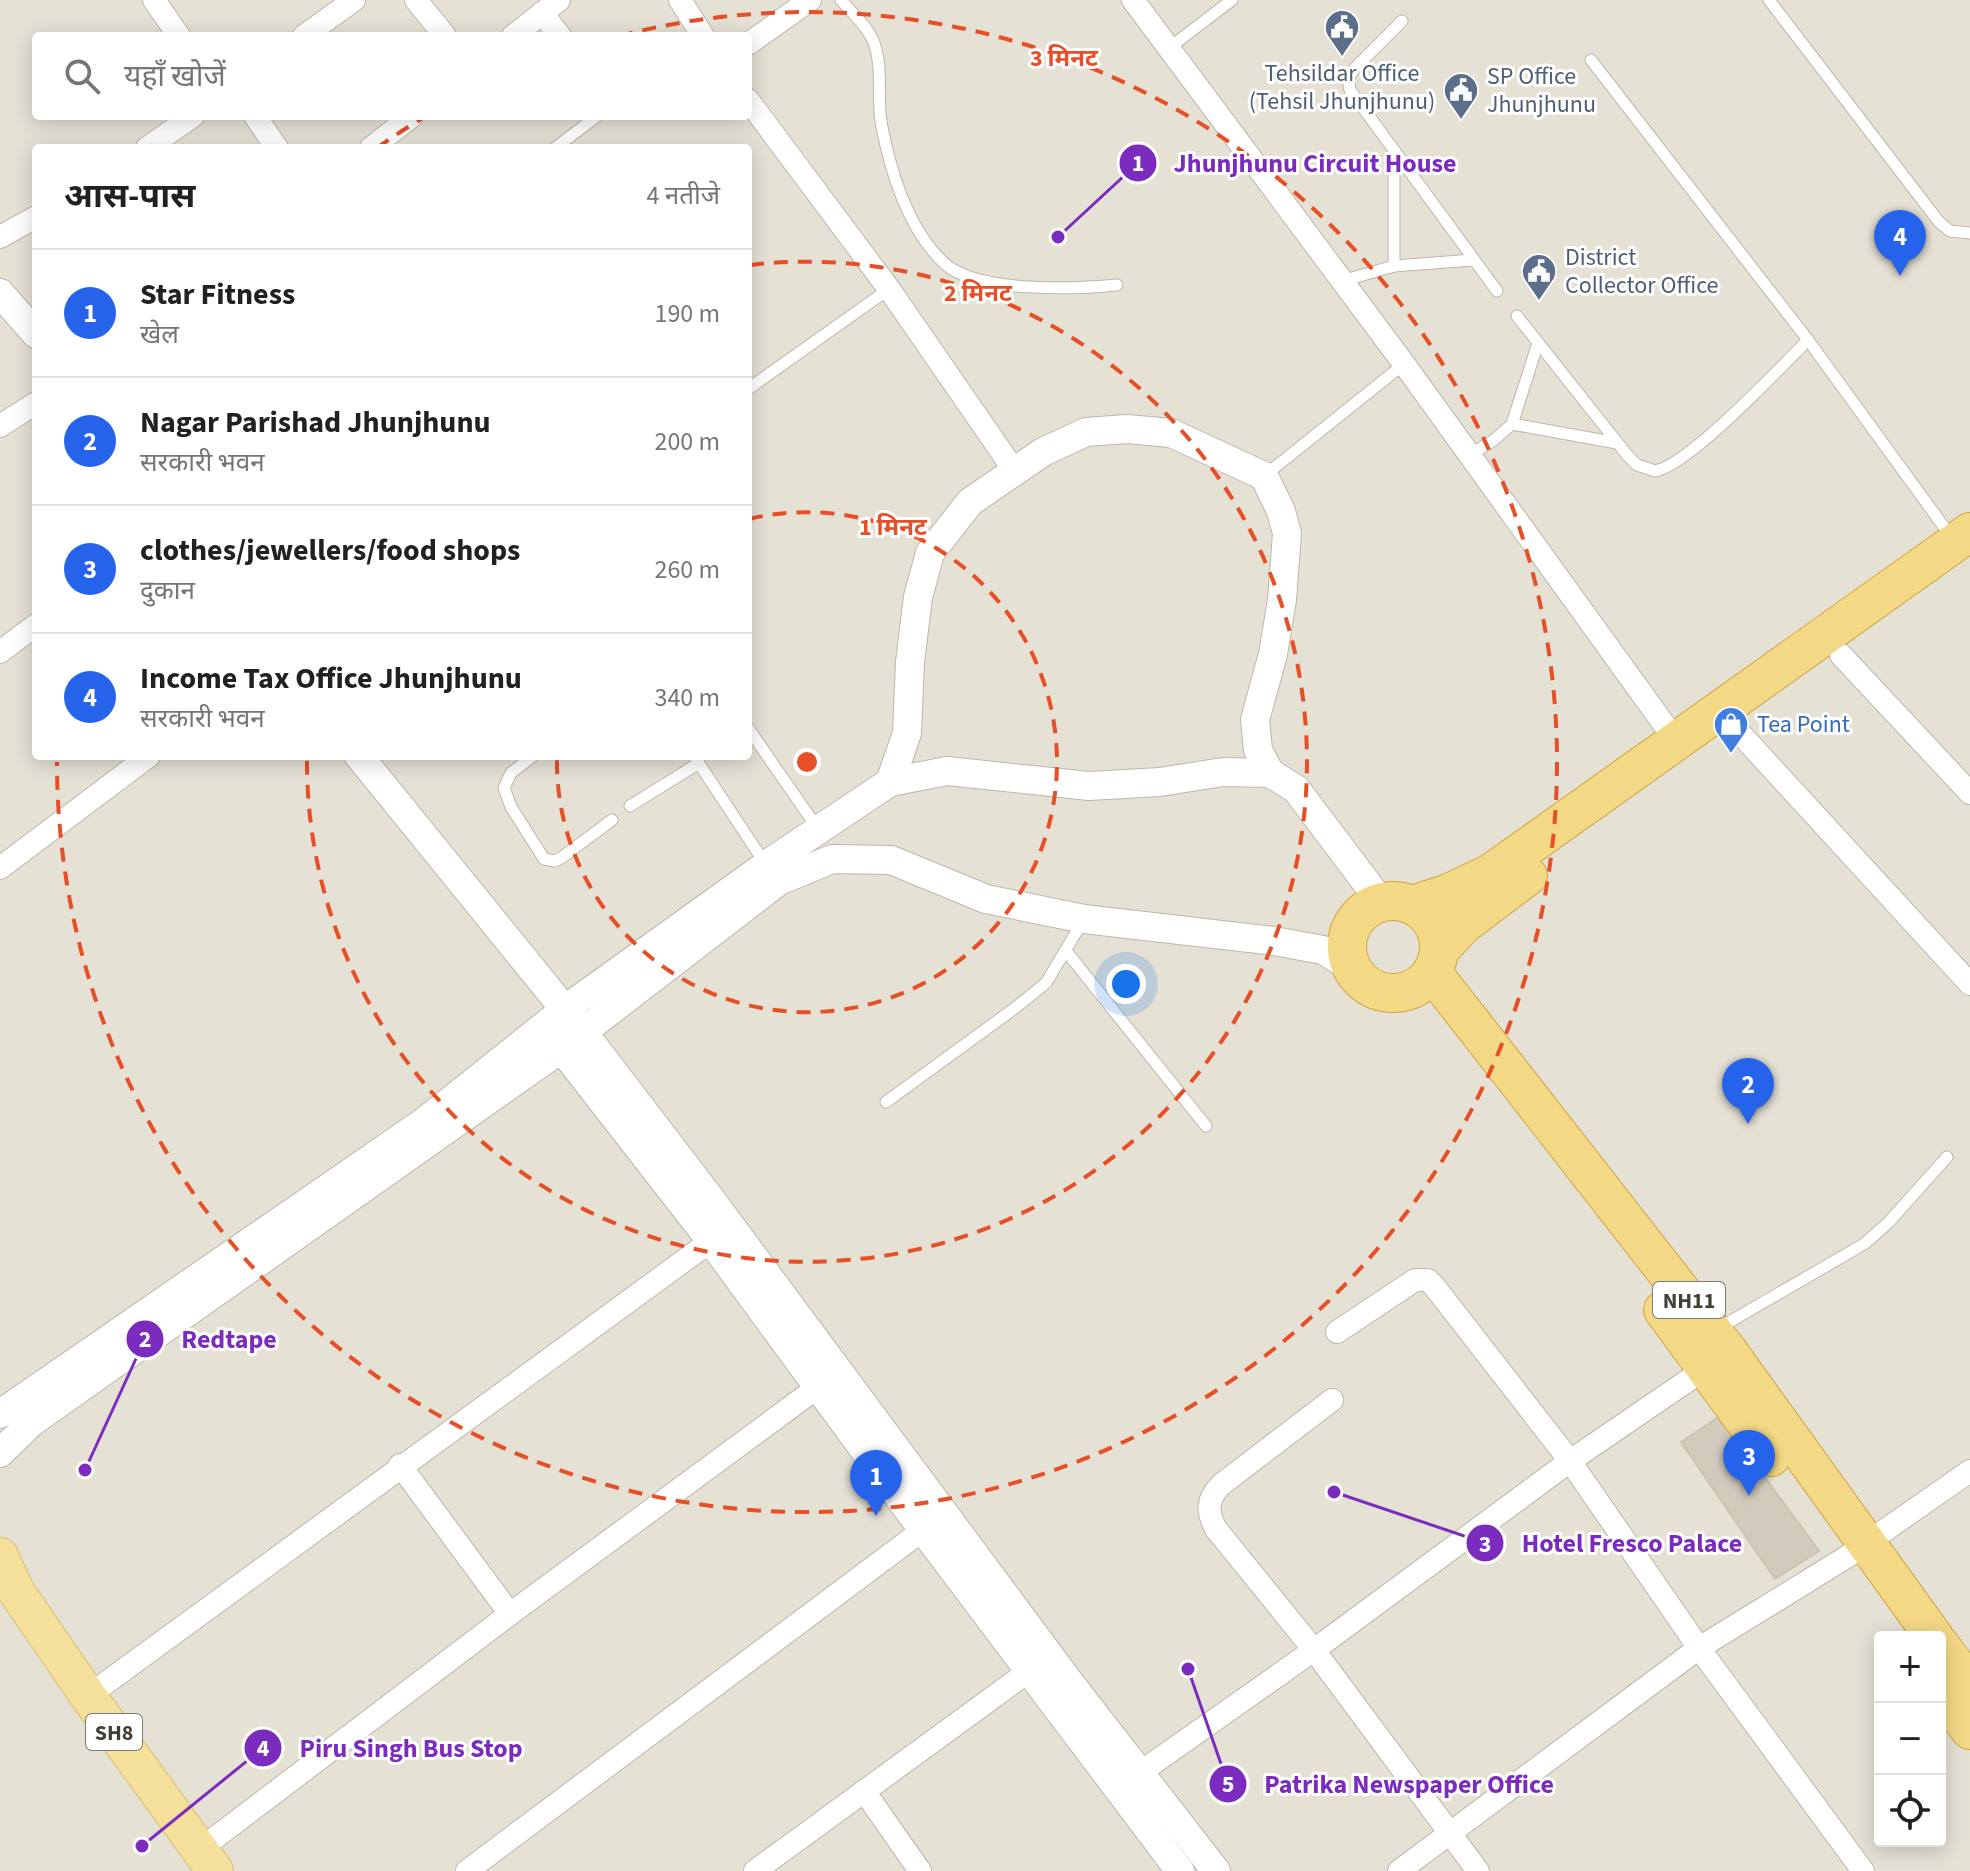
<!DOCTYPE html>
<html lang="hi">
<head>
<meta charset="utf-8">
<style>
  :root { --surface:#fff; --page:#f2f2f2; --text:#202124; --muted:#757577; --line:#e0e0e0; --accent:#2563eb }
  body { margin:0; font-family:"Source Sans 3","Noto Sans Devanagari",sans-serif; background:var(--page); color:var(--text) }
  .controls { position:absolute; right:24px; bottom:24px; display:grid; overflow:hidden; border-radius:8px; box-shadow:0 4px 20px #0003 }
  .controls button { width:72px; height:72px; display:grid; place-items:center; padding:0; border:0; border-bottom:2px solid var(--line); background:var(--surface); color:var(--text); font:40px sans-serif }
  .you { position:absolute; left:1126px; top:984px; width:28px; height:28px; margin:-20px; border:6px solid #fff; border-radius:50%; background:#1a73e8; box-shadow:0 0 0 12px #1a73e833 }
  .badge { display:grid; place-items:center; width:52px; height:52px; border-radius:50%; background:var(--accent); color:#fff; font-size:26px; font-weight:700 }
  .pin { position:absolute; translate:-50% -66px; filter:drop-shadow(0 2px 4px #0008) }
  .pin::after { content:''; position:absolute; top:42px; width:28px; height:24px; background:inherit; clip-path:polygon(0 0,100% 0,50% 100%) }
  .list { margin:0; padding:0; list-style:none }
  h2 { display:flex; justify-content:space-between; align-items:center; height:104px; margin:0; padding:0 32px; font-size:34px }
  h2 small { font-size:26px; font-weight:400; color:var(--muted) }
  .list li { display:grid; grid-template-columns:52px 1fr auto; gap:24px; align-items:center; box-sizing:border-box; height:128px; padding:0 32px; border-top:2px solid var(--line) }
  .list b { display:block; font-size:30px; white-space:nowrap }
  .list p { margin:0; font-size:26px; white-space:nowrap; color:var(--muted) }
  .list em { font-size:26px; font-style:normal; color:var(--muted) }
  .icon { flex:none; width:44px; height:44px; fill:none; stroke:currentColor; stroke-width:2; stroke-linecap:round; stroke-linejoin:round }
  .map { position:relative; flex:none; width:1970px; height:1871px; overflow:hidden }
  .search { position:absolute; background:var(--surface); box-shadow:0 4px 20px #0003; left:32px; top:32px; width:720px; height:88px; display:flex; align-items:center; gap:20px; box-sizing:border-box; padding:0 28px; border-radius:8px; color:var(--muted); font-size:30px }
  .panel { position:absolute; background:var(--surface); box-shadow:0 4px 20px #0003; left:32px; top:144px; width:720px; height:616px; border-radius:8px }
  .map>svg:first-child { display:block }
  .residential { fill:#e5e1d5; fill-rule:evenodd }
  .building { fill:#d2cbbd; stroke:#ccc3b0; stroke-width:2 }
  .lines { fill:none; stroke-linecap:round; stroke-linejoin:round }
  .service-casing { stroke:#bcb7aa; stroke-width:13 }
  .minor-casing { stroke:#bcb7aa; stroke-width:24 }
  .tertiary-casing { stroke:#bcb7aa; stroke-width:30 }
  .primary-casing { stroke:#d9bf6d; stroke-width:38 }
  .trunk-casing { stroke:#d0a442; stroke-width:40 }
  .service { stroke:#fff; stroke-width:11 }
  .minor { stroke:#fff; stroke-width:22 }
  .tertiary { stroke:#fff; stroke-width:28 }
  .primary { stroke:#f5e19b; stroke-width:36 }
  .trunk { stroke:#f3d886; stroke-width:38 }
  .ring { fill:none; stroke:#e74f27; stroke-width:4; stroke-dasharray:14 10 }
  .labels { text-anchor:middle; stroke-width:6; stroke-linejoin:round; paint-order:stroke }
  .shield { fill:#fff; stroke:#7c7972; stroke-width:2 }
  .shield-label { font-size:22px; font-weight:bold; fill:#443f36 }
  .service-label { font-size:24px; fill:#4e5e75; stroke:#fff; text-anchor:start }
  .shop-label { font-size:24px; fill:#366cbe; stroke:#fff; text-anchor:start }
  .centre { fill:#e74f27; stroke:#fff; stroke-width:4 }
  .ring-label { font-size:24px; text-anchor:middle; font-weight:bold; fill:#e74f27; stroke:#fff; stroke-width:6; stroke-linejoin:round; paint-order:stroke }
  .leader { fill:none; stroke:#7b2cbf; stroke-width:3 }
  .callout-dot { fill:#7b2cbf; stroke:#fff; stroke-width:3 }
  .mark-label { font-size:24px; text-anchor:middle; font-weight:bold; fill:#fff }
  .callout-label { font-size:26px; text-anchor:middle; font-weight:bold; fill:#7b2cbf; stroke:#fff; stroke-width:6; stroke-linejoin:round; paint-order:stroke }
</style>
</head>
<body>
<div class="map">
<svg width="1970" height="1871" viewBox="0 0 1970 1871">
  <rect width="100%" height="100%" fill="#f1efe6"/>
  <path class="residential" d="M0,0h1970v1871h-1970zM36,36h712v80h-712zM36,148h712v608h-712zM1880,1637h60v204h-60z"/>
  <polygon class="building" points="1720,1416 1819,1551 1775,1579 1681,1442"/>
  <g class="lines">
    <g class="service-casing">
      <g id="service">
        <path d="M841,0c11,13 27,27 33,43 9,24 3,54 7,79 9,48 27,108 64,142 33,29 130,25 172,21"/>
        <polyline points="1769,0 1939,222 1950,231 1970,233"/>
        <polyline points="1402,21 1355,68 1348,79 1350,90 1497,291"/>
        <polyline points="1169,48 1232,0"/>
        <polyline points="1591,60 1808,340 1952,538"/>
        <polyline points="555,148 597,116"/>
        <polyline points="1394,266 1394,154"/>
        <polyline points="1342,281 1394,266 1473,260"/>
        <path d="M1517,316l111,140 9,9 18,6c33,-5 125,-103 153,-131"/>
        <polyline points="748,389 889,289"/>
        <polyline points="1512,424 1617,443"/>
        <polyline points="1470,455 1494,440 1512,424 1538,343"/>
        <polyline points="1264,476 1404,364"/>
        <polyline points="748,728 818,829"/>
        <polyline points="533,756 511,773 504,788 511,807 544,859 555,861 561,858 612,820"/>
        <polyline points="694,756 766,865"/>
        <polyline points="630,806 699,763"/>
        <polyline points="1066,951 1206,1126"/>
        <polyline points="886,1102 1015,1008 1046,983 1084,919"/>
        <polyline points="1719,1328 1864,1244 1888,1223 1947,1157"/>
      </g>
    </g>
    <g class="minor-casing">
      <g id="minor">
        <polyline points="154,0 179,36"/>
        <polyline points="416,0 445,36"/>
        <polyline points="680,0 703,36"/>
        <polyline points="1133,0 1404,364 1676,741"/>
        <polyline points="542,13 560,36"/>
        <polyline points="304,36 354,0"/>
        <polyline points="513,36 559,0"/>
        <polyline points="748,44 810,0"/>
        <polyline points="748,100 889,289 1014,470"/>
        <polyline points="255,116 277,148"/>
        <polyline points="147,148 193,116"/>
        <polyline points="371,148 412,116"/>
        <polyline points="0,237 36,217"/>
        <polyline points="0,426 36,403"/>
        <polyline points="0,652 36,625"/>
        <polyline points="1841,655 1970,793"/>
        <polyline points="1736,729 1970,984"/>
        <polyline points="0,868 149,756"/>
        <polyline points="1337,1332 1415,1280 1428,1280 1434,1286 1570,1461 1699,1648 1863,1871"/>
        <path d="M1332,1400l-110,84c-15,15 -16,26 -6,45l98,121 164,221"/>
        <polyline points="400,1465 510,1614"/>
        <polyline points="88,1696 711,1241"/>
        <polyline points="1128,1781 1314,1650 1570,1461 1715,1362"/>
        <polyline points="864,1791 920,1871"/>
        <polyline points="199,1850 510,1614 818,1387"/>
        <polyline points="467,1871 923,1530"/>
        <polyline points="755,1871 1029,1671"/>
        <polyline points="1399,1871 1699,1648 1845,1558 1970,1471"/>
      </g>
    </g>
    <g class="tertiary-casing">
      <g id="tertiary">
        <polyline points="0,293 36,334"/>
        <polyline points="359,756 583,1032 710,1198 1067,1679 1216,1871"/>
        <polyline points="890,782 907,733 910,662 918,597 930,553 970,502 1043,452 1086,432 1127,429 1171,433 1264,476 1281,511 1287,533 1282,600 1273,654 1255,720 1258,750 1270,773"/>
        <polyline points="550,1034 711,1241 923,1530 1180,1871"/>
        <polyline points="0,1414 425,1121 564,1010 766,865 890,782 947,771 1089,786 1160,782 1223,772 1270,773 1296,789 1381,902"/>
        <polyline points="0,1453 32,1422 562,1048 779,881 832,859 891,860 986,899 1084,919 1274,941 1323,950 1349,966"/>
      </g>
    </g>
    <g class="primary-casing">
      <polyline id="primary" points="0,1556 16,1591 88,1696 215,1871"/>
    </g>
    <g class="trunk-casing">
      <g id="trunk">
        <circle cx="1393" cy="947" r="46"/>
        <polyline points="1412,905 1449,893 1491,873 1970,532"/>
        <polyline points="1439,951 1463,925 1528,876"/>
        <polyline points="1432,972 1728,1351 1934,1637"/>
        <polyline points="1663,1310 1771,1457"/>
        <polyline points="1940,1645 1970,1685"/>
        <polyline points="1940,1689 1970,1730"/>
      </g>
    </g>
    <use href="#service" class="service"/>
    <use href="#minor" class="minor"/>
    <use href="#tertiary" class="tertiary"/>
    <use href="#primary" class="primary"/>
    <use href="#trunk" class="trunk"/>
  </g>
  <g class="ring">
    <path d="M749 519A250 250 0 1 1 557 758"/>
    <path d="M750 265A500 500 0 1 1 307 758"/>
    <path d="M377 148A750 750 0 0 1 421 119M619 36A750 750 0 1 1 57 762"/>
  </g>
  <defs>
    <g id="civic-pin" transform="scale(1.8)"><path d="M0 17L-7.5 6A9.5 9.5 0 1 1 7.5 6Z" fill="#5c6f8a" stroke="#fff"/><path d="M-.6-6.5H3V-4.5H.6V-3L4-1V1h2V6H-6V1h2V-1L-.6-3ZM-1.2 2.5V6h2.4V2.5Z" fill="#fff"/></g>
    <g id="shop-pin" transform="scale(1.8)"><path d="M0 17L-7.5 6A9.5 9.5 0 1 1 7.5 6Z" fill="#3f7fe0" stroke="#fff"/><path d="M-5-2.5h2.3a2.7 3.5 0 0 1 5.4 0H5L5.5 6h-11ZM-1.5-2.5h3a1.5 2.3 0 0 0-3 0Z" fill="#fff"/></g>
  </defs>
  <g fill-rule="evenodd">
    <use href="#civic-pin" x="1342" y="27"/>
    <use href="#civic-pin" x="1461" y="90"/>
    <use href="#civic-pin" x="1539" y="271"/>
    <use href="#shop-pin" x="1731" y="724"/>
  </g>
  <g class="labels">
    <g class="shield">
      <rect x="1653" y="1282" width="72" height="36" rx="6"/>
      <rect x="86" y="1714" width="56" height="36" rx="6"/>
    </g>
    <g class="shield-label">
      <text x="1689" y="1308">NH11</text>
      <text x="114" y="1740">SH8</text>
    </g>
    <g class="service-label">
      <text x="1342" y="81" text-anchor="middle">Tehsildar Office<tspan x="1342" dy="28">(Tehsil Jhunjhunu)</tspan></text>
      <text x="1487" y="84">SP Office<tspan x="1487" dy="28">Jhunjhunu</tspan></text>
      <text x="1565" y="265">District<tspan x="1565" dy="28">Collector Office</tspan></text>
    </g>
    <g class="shop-label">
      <text x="1757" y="732">Tea Point</text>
    </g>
  </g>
  <circle cx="807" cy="762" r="12" class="centre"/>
  <g class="ring-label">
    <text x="1064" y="66">3 मिनट</text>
    <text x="978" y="301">2 मिनट</text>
    <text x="893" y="535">1 मिनट</text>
  </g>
  <path class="leader" d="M1058 237L1138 163M85 1470L145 1339M1334 1492L1485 1543M142 1846L263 1748M1188 1669L1228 1784"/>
  <g class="callout-dot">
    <circle cx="1058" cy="237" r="8"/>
    <circle cx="85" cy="1470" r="8"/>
    <circle cx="1334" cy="1492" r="8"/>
    <circle cx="142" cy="1846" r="8"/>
    <circle cx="1188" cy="1669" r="8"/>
    <circle cx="1138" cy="163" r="20"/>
    <circle cx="145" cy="1339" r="20"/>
    <circle cx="1485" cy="1543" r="20"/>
    <circle cx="263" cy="1748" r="20"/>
    <circle cx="1228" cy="1784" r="20"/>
  </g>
  <g class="mark-label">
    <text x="1138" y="171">1</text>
    <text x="145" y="1347">2</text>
    <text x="1485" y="1552">3</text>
    <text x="263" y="1756">4</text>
    <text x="1228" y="1792">5</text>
  </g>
  <g class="callout-label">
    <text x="1315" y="172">Jhunjhunu Circuit House</text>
    <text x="229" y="1348">Redtape</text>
    <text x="1632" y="1552">Hotel Fresco Palace</text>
    <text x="411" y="1757">Piru Singh Bus Stop</text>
    <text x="1409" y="1793">Patrika Newspaper Office</text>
  </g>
</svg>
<div class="controls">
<button>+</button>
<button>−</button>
<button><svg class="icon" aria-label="locate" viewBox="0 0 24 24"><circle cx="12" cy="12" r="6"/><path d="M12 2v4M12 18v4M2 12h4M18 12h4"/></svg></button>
</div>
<div class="you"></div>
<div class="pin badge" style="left:876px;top:1516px">1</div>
<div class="pin badge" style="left:1748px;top:1124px">2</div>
<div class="pin badge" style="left:1749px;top:1496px">3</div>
<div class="pin badge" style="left:1900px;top:276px">4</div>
<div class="search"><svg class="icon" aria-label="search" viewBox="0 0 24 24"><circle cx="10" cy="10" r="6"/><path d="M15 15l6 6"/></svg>यहाँ खोजें</div>
<section class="panel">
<h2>आस-पास<small>4 नतीजे</small></h2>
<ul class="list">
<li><span class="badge">1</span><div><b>Star Fitness</b><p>खेल</p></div><em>190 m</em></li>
<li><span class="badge">2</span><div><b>Nagar Parishad Jhunjhunu</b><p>सरकारी भवन</p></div><em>200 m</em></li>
<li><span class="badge">3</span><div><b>clothes/jewellers/food shops</b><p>दुकान</p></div><em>260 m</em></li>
<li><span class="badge">4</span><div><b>Income Tax Office Jhunjhunu</b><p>सरकारी भवन</p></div><em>340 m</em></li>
</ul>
</section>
</div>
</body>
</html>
